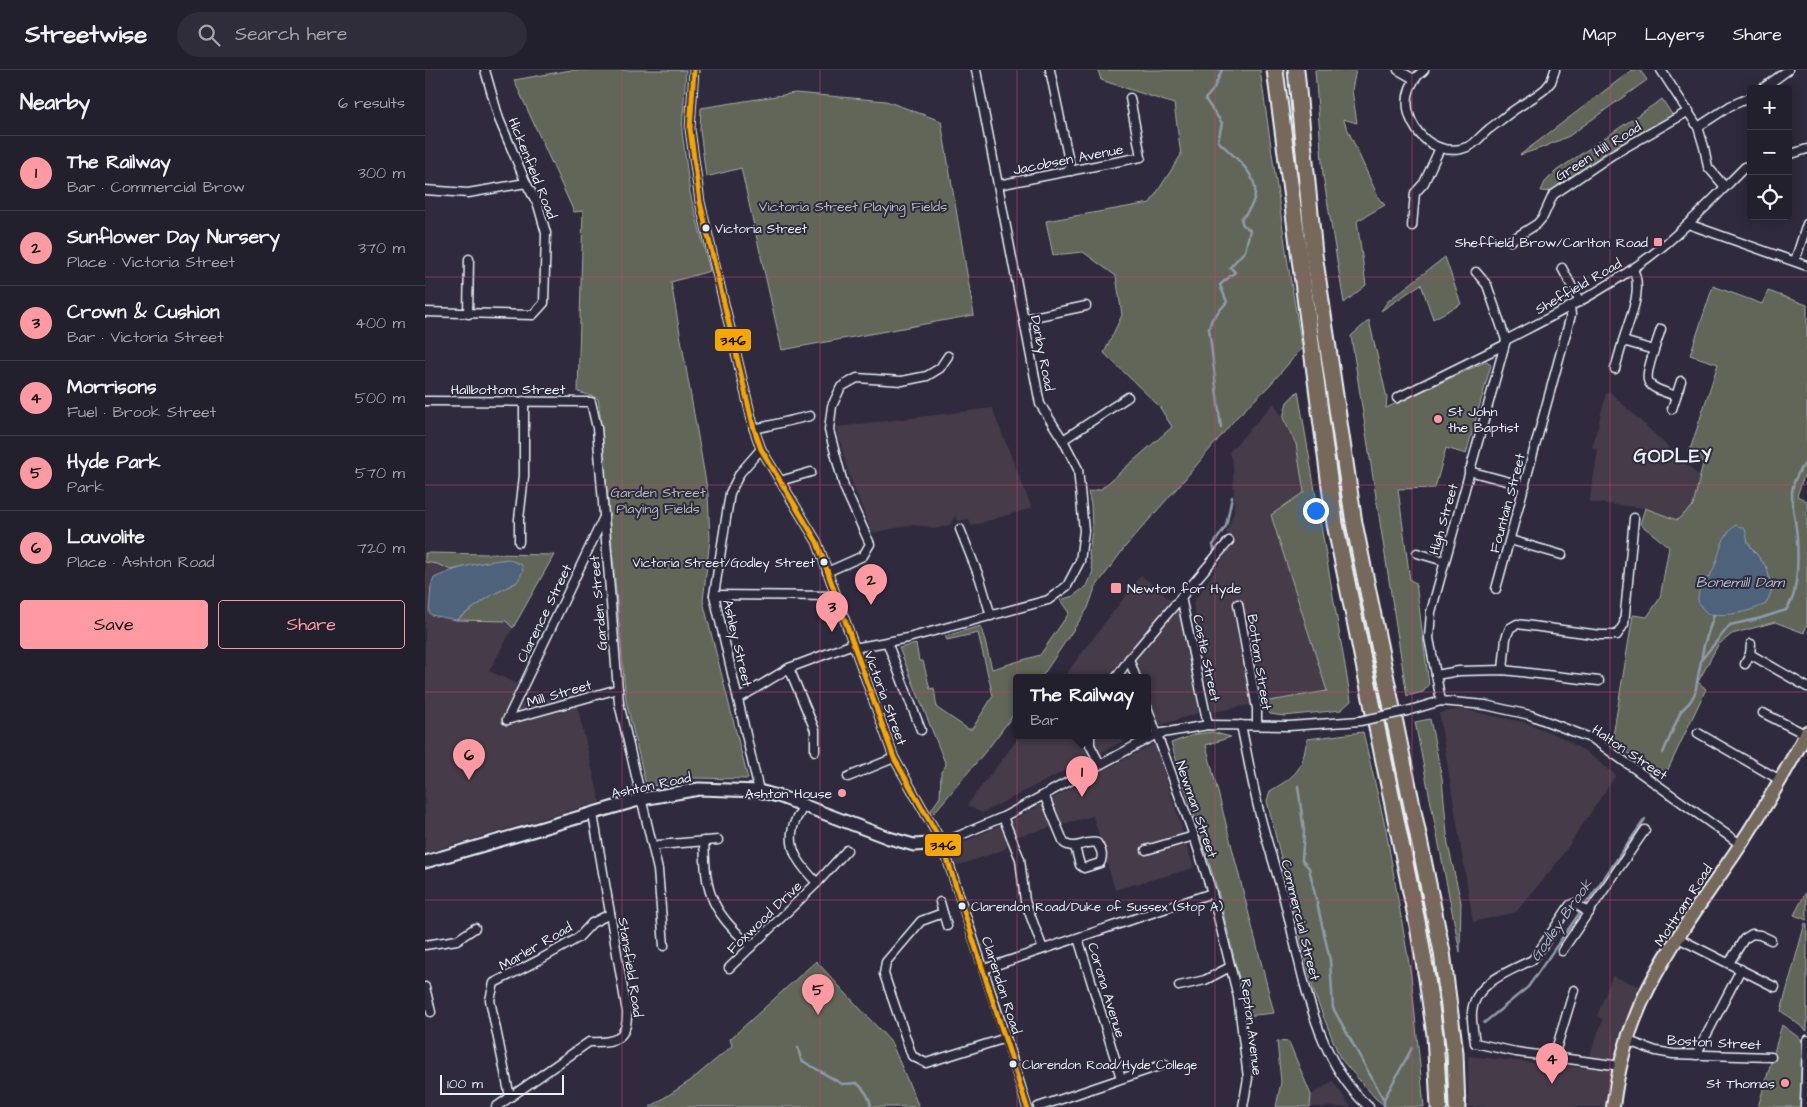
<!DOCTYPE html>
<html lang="en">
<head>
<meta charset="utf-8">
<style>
  :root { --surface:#23202e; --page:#2f2d3a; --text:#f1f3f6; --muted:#a3a3aa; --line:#403e4a; --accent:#ff9aa2 }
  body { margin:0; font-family:"Architects Daughter",sans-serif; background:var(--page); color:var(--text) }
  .controls { position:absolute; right:15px; top:15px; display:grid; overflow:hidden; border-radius:5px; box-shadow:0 2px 12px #0003 }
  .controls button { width:45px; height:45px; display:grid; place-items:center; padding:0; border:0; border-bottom:1px solid var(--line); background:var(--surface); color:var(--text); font:25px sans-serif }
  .scale { position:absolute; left:15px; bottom:12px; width:124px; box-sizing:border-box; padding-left:5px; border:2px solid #e8f1f8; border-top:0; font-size:14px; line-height:18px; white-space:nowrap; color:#e8f1f8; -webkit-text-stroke:4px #2f2a3d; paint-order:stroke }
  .you { position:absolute; left:890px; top:440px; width:18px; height:18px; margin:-12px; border:4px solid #fff; border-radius:50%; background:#1a73e8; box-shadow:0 0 0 8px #1a73e833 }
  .badge { display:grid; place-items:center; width:32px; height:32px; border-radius:50%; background:var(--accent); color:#111; font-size:16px; font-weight:700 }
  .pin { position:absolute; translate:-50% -41px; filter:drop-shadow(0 1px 2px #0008) }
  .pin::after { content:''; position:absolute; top:26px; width:18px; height:15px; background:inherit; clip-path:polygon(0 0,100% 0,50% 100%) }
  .popup { position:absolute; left:588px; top:604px; width:138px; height:65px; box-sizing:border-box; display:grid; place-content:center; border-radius:5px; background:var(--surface); filter:drop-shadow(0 1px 4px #0005); font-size:16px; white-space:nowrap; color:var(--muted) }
  .popup b { font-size:19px; color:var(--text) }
  .popup::after { content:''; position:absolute; left:50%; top:100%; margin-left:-10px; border:10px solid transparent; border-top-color:var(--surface) }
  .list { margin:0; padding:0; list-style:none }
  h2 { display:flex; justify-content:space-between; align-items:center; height:65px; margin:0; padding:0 20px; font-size:21px }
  h2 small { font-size:16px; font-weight:400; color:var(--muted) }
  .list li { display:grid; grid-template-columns:32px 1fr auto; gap:15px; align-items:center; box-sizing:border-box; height:75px; padding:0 20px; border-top:1px solid var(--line) }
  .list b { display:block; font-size:19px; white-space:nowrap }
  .list p { margin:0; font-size:16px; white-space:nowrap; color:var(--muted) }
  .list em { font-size:16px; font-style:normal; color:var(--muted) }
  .actions { display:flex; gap:10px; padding:15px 20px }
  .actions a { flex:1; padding:11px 0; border:1px solid var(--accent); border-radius:5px; text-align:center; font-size:18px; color:var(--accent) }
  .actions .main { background:var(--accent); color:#111 }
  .icon { flex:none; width:28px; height:28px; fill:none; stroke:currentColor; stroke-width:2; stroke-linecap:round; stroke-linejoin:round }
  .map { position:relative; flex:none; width:1382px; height:1037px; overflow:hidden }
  header { display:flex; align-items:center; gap:30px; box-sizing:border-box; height:70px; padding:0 25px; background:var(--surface); border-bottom:1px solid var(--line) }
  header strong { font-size:24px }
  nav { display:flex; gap:28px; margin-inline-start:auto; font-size:18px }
  .search { width:350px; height:45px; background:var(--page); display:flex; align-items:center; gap:12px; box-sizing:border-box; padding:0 18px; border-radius:28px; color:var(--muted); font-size:19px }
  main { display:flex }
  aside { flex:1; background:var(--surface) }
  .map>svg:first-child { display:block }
  .built { fill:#453a4a }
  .green { fill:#626658; stroke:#a5aca8; fill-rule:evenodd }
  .water { fill:#50627b; stroke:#8d9bad }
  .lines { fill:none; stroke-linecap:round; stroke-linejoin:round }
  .stream { stroke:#8d9bad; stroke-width:2.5 }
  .street-casing { stroke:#e8f1f8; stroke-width:11 }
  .secondary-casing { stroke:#e8f1f8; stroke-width:15 }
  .primary-casing { stroke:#e8f1f8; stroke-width:16 }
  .highway-casing { stroke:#e8f1f8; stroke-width:19 }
  .street { stroke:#2f2a3d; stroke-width:8 }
  .secondary { stroke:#2f2a3d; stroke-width:11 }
  .primary { stroke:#76695c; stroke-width:12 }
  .highway { stroke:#76695c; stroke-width:15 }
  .street-bridge-casing { stroke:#e8f1f8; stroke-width:11; stroke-linecap:butt }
  .street-bridge { stroke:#2f2a3d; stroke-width:8 }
  .bus-1-casing { stroke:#2f2a3d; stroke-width:9 }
  .bus-1 { stroke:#f7a600; stroke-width:5 }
  .grid { fill:none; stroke:#ca437a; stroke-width:1; stroke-opacity:0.55 }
  .bus-dot { fill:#e8f1f8; stroke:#2f2a3d; stroke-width:2 }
  .poi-dot { fill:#ff9aa2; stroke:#2f2a3d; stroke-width:2 }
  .labels { text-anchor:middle; stroke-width:4; stroke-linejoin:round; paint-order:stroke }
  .bus-label { font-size:13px; fill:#e8f1f8; stroke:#2f2a3d; text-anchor:start }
  .street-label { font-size:14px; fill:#e8f1f8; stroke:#2f2a3d }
  .park-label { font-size:14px; fill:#b2b9b8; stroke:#2f2a3d }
  .poi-label { font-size:14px; fill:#e8f1f8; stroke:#2f2a3d; text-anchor:end }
  .water-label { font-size:15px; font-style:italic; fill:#abb8c6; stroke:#2f2a3d }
  .district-label { font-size:19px; font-weight:bold; letter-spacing:1px; fill:#e8f1f8; stroke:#2f2a3d }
  .line-badge { stroke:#2f2a3d; stroke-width:2 }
  .pale-badge-label { font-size:14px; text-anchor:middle; font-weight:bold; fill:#111 }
</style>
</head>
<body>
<header>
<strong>Streetwise</strong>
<div class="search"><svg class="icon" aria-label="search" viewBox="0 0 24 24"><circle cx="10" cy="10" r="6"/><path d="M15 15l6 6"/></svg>Search here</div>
<nav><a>Map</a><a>Layers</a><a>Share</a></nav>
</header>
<main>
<aside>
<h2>Nearby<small>6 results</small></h2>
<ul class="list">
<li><span class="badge">1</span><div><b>The Railway</b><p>Bar · Commercial Brow</p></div><em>300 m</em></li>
<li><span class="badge">2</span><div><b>Sunflower Day Nursery</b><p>Place · Victoria Street</p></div><em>370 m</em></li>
<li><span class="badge">3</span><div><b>Crown &amp; Cushion</b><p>Bar · Victoria Street</p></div><em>400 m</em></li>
<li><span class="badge">4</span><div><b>Morrisons</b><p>Fuel · Brook Street</p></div><em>500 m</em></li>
<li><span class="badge">5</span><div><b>Hyde Park</b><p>Park</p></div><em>570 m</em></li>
<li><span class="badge">6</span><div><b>Louvolite</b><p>Place · Ashton Road</p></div><em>720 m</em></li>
</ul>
<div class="actions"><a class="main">Save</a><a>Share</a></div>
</aside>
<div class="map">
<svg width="1382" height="1037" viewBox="0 0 1382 1037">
  <rect width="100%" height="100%" fill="#2f2a3d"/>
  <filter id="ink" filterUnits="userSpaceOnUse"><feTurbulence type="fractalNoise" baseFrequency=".02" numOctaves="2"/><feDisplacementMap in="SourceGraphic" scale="10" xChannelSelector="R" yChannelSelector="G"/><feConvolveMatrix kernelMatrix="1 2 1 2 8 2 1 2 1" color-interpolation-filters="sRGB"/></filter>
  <g filter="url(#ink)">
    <g class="built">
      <polygon points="1184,321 1275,407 1268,436 1252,450 1220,438 1164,432 1173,380 1167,378 1181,324"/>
      <polygon points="849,333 871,374 879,422 846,445 902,621 787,642 768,533 810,470 801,463 809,442 808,395 804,382"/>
      <polygon points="568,338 570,346 607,438 546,456 544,449 534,451 530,446 525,455 509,459 505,457 487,455 447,463 423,402 411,357"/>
      <polygon points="0,492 12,494 26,500 9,508 6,545 31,550 81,551 88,558 64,601 104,619 96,635 149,622 175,732 0,783"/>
      <polygon points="716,505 758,541 774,643 722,659 722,608 638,608"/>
      <polygon points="1036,639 1102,653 1136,667 1160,681 1191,705 1132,793 1091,842 1048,852 1014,643"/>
      <polygon points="595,666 708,666 557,743 542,735"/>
      <polygon points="730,673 769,798 690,820 668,746 593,766 578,780 532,796 526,778 589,749"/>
      <polygon points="1187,906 1217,917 1186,1037 1043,1037 1043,986 1160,998 1178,949 1172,946"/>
      <polygon points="908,1011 926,1037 885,1037 886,1025"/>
    </g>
    <g class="green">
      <polygon points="146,0 261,0 257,61 265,123 285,201 246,212 283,424 285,469 278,531 323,709 269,708 222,717 221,715 201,631 174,335 173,329 167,326 153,322 158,141 149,142 89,10"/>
      <polygon points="673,0 835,0 863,194 877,278 844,316 811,348 759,410 700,477 670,518 663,538 616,608 592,608 592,640 565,676 509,743 506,740 515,727 516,702 521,695 474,578 491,574 494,591 498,591 505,619 509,618 512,638 543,659 547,659 568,626 553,563 522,570 520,566 556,556 567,599 615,585 644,543 635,530 648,526 662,516 668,501 664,485 667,459 666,435 663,422 676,419 747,357 734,336 679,283 697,245 691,206 658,182 628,185 621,151 725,133 756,85 749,34 676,10"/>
      <polygon points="890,0 931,0 927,20 932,53 918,49 954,129 960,135 932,151 941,215 919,233 898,105"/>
      <polygon points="1207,0 1215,0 1222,10 1144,66 1119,77 1095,85"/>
      <polygon points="370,23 461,31 516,51 549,245 357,280 316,98 281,107 275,60 276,38"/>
      <polygon points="1237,29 1248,46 1127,122 1116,121 1120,112 1131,101"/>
      <polygon points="1020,187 1036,234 1008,249 996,214 956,241 963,231"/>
      <path d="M1288,216l49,18 6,-13 39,14v162l-10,29 10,5v123l-3,9 -29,-11 -43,12 -14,11 -20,37 8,7 -42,89 -52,-36 21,-127 14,2 13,-19 9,-51 -29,-23 5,-16 32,12 16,-14 10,-43 -14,-10 29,-89 -28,-9zM1323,473l19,25 -66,17 10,-11z"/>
      <polygon points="944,250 962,328 961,338 1062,291 1066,295 1041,384 1021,378 1010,418 973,419 985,510 991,513 1004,615 998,622 982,626 926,266"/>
      <polygon points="873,321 926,631 916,640 859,646 845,644 839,632 902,621 846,445 879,422 871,374 858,348 862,332"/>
      <polygon points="0,483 129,485 88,558 81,551 31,550 67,525 92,512 62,492 26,500 12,494 0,492"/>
      <polygon points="1005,649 1017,708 1023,775 1036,832 1035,882 990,652"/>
      <polygon points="787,662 806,667 781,675 849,943 821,946 818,925 793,821 746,673 771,664"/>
      <path d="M938,662l23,98 25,145 13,132h-37l-11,-8 -36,-41 -26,-65 -47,-192 3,-10c27,-16 32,-20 37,-52z"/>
      <polygon points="1382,820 1382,850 1369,845"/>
      <polygon points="1380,853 1382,854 1382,961 1356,941"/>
      <polygon points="391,891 466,972 494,1037 225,1037 265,1011 307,976 305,969"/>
      <polygon points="1357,955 1377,970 1375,1037 1333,1037"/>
      <polygon points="852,971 864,972 886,1025 885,1037 851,1037 856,1012"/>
    </g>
    <g class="water">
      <path d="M1311,455l9,4 3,14 19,25 5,22 -6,14c-20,9 -36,12 -58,10 -4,-4 -10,-9 -10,-16 0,-12 8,-16 13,-24 10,-17 7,-36 25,-49z"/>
      <path d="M83,489l14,6 1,6 -6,11 -25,13 -36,25 -25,-5 -2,-3 2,-26 3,-8c23,-11 48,-16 74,-19z"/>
    </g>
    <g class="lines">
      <g class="stream">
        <path d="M796,358l-12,-100 3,-9 15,-17 -7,-17 15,-13 -5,-5 15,-16 5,-21 -7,-5 -2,-6c33,-33 2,-54 -23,-78l4,-18 -17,-24 8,-9 9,-20"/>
        <polyline points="790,483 788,475 801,456 807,427"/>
        <path d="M1277,589l28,-34 31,-7 25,-8c3,-5 7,-11 8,-17 4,-17 4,-38 3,-55 -2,-33 -15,-48 10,-77"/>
        <polyline points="1238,683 1256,641 1265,632 1270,623 1279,575 1289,545"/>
        <polyline points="873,716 879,761 877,790 884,798 905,890 908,938 959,1030 959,1037"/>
        <polyline points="1059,953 1103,917 1220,749"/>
        <path d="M373,978l3,12 41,24 15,-1c7,6 13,14 14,24"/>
        <polyline points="959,1029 987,978"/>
      </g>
      <g class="street-casing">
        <g id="street">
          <polyline points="269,0 265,59 275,132 329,359 336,379 392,472 469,688 517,773 581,968 602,1037"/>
          <polyline points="625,0 646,101"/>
          <polyline points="973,0 989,9"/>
          <path d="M999,0c-37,28 -6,87 37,79 14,-3 18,-12 28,-20 7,-5 14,-11 21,-16 12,-9 24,-15 35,-24l6,-7 4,-12"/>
          <polyline points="1236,0 1273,57 1279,77 1283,97 1300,117"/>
          <polyline points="1337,19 1363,0"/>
          <polyline points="1273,57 1305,36 1326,27"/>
          <polyline points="1363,85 1382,79"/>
          <polyline points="573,115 716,87 705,28"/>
          <polyline points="0,120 43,123 101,113"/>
          <polyline points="1263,154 1382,196"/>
          <polyline points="987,156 990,123 999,113 1015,78"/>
          <polyline points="1085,171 1112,154 1118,147 1128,125 1187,85 1264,41"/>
          <polyline points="1370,191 1382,154"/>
          <polyline points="1137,198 1155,232"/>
          <path d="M1208,199c11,21 -4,51 -10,72l31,9c-10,34 -12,35 22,46"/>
          <polyline points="1051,202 1062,215 1081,270"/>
          <polyline points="0,242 108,245 119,233 121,163 113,135 101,113 74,49 60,0"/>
          <polyline points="43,244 44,189"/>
          <polyline points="599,249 661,236"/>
          <polyline points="1229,280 1236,259"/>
          <polyline points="1190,299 1198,271"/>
          <polyline points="972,328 1079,275"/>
          <polyline points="0,331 166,332 172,358 194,633 233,800 239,876"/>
          <polyline points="1247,339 1256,311"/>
          <polyline points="329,359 385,346"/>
          <polyline points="638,370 703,327"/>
          <polyline points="1044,401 1100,416"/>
          <polyline points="355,411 386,402"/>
          <polyline points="535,459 555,509 566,546"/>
          <polyline points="1085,470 1137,485"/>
          <polyline points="94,472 94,449 99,406 99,331"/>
          <polyline points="992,483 1019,491"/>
          <polyline points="402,502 438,486 445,474 419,417 404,360 407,336 416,317 432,308 477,311 502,306 515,298 523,286"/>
          <polyline points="1071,519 1146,245 1145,237"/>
          <polyline points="289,525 411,526"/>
          <polyline points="756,527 783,655"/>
          <polyline points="813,534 832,639 832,655"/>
          <polyline points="462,572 496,660"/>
          <polyline points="429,578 483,568 623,530 642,516 655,491 659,461 653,399 638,370 615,334 551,0"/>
          <polyline points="1325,584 1382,617"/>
          <polyline points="704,589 711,608"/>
          <polyline points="1320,594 1325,584 1326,574"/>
          <polyline points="364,598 390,660 390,681"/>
          <polyline points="1078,600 1081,568 1085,558 1092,554 1175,565 1192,565 1199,554 1209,448"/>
          <polyline points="1011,605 1034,601 1078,600 1174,611"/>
          <polyline points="691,608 704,589 804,471"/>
          <polyline points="313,629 364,598 428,574"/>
          <path d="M1016,631l-12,-63 2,-26 75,-272c54,-28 110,-55 157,-94 29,-24 55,-52 82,-79l6,-2"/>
          <polyline points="722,637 769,766 787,823 813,927 823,1008 818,1037"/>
          <polyline points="982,641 1016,631 1060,635 1105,645 1168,669 1315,774"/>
          <polyline points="1338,643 1382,665"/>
          <polyline points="82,650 178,449"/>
          <polyline points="82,650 193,619"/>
          <path d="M816,655c6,28 11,57 18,86 7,29 17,58 25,88 18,68 29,160 85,208"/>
          <polyline points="1273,663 1355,710"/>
          <polyline points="665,666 665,675 675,694"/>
          <polyline points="423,707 469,688"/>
          <polyline points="334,721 289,525 305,423 315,403 336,379"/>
          <path d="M619,725l20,48c11,8 21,-3 33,0 4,7 7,12 3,20l-16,5 -4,-3 -5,-18"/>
          <polyline points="578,747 595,789 600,831 618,879"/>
          <path d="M279,771c1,18 1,38 7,54 7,21 25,37 40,52"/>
          <polyline points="517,773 578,747 732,664 783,655 864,656 935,651"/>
          <polyline points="233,775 293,770"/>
          <polyline points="721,780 769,766"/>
          <polyline points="392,813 422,780"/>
          <polyline points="515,832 518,843 496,851 461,892 459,904 487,986 501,993 581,968"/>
          <polyline points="518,843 522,856"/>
          <path d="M1164,843l-14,-10 -5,2 -33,49 -5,6c-22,11 -58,23 -60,52 -1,10 2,21 3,31l41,9 105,14"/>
          <polyline points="653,868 696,1008"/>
          <polyline points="1253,868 1350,917"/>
          <polyline points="0,875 32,870 50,858"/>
          <polyline points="1137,881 1220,760"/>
          <polyline points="1304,893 1319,869 1327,864 1335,865 1346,870"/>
          <path d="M304,898l88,-85c-15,-16 -30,-32 -24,-56 2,-7 7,-15 11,-21"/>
          <polyline points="559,899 787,823"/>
          <polyline points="754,916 780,910 805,897"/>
          <polyline points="0,917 6,942"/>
          <polyline points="1203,971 1231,981 1248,984 1346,987"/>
          <polyline points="1271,985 1316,899"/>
          <polyline points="1129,986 1149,920"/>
          <polyline points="85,1027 65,930 69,913 114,890 153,868 167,853 185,844"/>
          <path d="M71,1037l93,-65c25,1 39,-2 38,-30l-34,-198"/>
          <polyline points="613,1037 740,994"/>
          <polyline points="1380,1037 1382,970"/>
        </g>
      </g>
      <g class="secondary-casing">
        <polyline id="secondary" points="0,792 217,729 274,719 334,721 356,727 464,768 489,775 517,773"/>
      </g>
      <g class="primary-casing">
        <path id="primary" d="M1188,1037c5,-41 17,-83 36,-120 24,-47 56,-90 86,-134 26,-39 50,-80 72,-121"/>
      </g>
      <g class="highway-casing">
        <g id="highway">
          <polyline points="850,0 910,454 993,856 1002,909 1010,965 1014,1037"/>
          <polyline points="871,0 889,184 929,453 1017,882 1030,983 1032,1037"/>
        </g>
      </g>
      <use href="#street" class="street"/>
      <use href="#secondary" class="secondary"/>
      <use href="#primary" class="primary"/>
      <use href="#highway" class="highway"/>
      <g class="street-bridge-casing">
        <polyline id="street-bridge" points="935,651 982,641"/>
      </g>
      <use href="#street-bridge" class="street-bridge"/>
      <g class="bus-1-casing">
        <polyline id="bus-1" points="269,0 265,59 275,132 329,359 336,379 392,472 469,688 517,773 602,1037"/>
      </g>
      <use href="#bus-1" class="bus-1"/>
    </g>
  </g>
  <path class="grid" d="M197,0v1037M395,0v1037M592,0v1037M790,0v1037M987,0v1037M1185,0v1037M0,207h1382M0,415h1382M0,622h1382M0,830h1382"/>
  <g class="bus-dot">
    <circle cx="281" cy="158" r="4.5"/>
    <circle cx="399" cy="492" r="4.5"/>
    <circle cx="537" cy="836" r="4.5"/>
    <circle cx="588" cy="994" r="4.5"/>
  </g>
  <g class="poi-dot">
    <rect x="1228" y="167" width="10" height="10" rx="2.5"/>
    <circle cx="1013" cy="349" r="5"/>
    <rect x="685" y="512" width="12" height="12" rx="2.5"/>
    <circle cx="417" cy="723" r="5"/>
    <circle cx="1360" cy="1013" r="5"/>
  </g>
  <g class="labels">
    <g class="bus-label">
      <text x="290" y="163">Victoria Street</text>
      <text x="390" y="497" text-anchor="end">Victoria Street/Godley Street</text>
      <text x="546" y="841">Clarendon Road/Duke of Sussex (Stop A)</text>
      <text x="597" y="999">Clarendon Road/Hyde College</text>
    </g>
    <g class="street-label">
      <text transform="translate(1173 81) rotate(-32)" y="5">Green Hill Road</text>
      <text transform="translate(643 89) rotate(-11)" y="5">Jacobsen Avenue</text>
      <text transform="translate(108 98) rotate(68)" y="5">Hickenfield Road</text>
      <text transform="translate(1153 216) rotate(-30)" y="5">Sheffield Road</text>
      <text transform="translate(618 283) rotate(79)" y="5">Danby Road</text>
      <text x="83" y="324">Hallbottom Street</text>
      <text transform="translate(1082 433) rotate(-75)" y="5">Fountain Street</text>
      <text transform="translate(1018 449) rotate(-74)" y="5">High Street</text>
      <text transform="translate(173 533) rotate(-95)" y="5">Garden Street</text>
      <text transform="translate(119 543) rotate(-64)" y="5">Clarence Street</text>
      <text transform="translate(313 573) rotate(77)" y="5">Ashley Street</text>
      <text transform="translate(782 588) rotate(78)" y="5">Castle Street</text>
      <text transform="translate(835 592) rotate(81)" y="5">Bottom Street</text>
      <text transform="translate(134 623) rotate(-16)" y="5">Mill Street</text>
      <text transform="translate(461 628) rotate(70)" y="5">Victoria Street</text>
      <text transform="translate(1205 682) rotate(34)" y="5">Halton Street</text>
      <text transform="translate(226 715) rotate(-12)" y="5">Ashton Road</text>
      <text transform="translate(772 739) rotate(71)" y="5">Newman Street</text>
      <text transform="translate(1258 835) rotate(-57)" y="5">Mottram Road</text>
      <text transform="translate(339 847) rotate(-44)" y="5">Foxwood Drive</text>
      <text transform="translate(876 850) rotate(76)" y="5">Commercial Street</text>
      <text transform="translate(110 876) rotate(-30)" y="5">Marler Road</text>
      <text transform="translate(206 897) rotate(81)" y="5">Stansfield Road</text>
      <text transform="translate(577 915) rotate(72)" y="5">Clarendon Road</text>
      <text transform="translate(682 920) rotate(73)" y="5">Corona Avenue</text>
      <text transform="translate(827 957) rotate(83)" y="5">Repton Avenue</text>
      <text transform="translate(1289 972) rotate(3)" y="5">Boston Street</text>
    </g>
    <g class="park-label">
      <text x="428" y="141">Victoria Street Playing Fields</text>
      <text x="233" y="427">Garden Street<tspan x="233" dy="16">Playing Fields</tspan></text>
    </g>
    <g class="poi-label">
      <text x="1223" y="177">Sheffield Brow/Carlton Road</text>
      <text x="1023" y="346" text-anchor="start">St John<tspan x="1023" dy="16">the Baptist</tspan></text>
      <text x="702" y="523" text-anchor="start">Newton for Hyde</text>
      <text x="407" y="728">Ashton House</text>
      <text x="1350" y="1018">St Thomas</text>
    </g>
    <g class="water-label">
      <text x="1315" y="517">Bonemill Dam</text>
      <text transform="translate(1136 850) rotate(-55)" y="5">Godley Brook</text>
    </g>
    <g class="district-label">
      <text x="1248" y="392">GODLEY</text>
    </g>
  </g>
  <g class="line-badge">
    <rect x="289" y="258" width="38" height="24" rx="5" fill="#f7a600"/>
    <rect x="499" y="763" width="38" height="24" rx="5" fill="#f7a600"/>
  </g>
  <g class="pale-badge-label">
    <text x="308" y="275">346</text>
    <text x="518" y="780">346</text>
  </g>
</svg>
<div class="controls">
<button>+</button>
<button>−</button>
<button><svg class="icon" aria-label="locate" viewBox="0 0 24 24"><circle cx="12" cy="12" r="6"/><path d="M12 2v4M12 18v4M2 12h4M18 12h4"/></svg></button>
</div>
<div class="scale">100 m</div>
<div class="you"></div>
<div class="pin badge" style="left:657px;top:727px">1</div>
<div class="popup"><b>The Railway</b>Bar</div>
<div class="pin badge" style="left:446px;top:535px">2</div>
<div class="pin badge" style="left:407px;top:562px">3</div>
<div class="pin badge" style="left:1127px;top:1014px">4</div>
<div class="pin badge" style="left:393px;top:945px">5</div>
<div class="pin badge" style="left:44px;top:710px">6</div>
</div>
</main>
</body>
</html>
